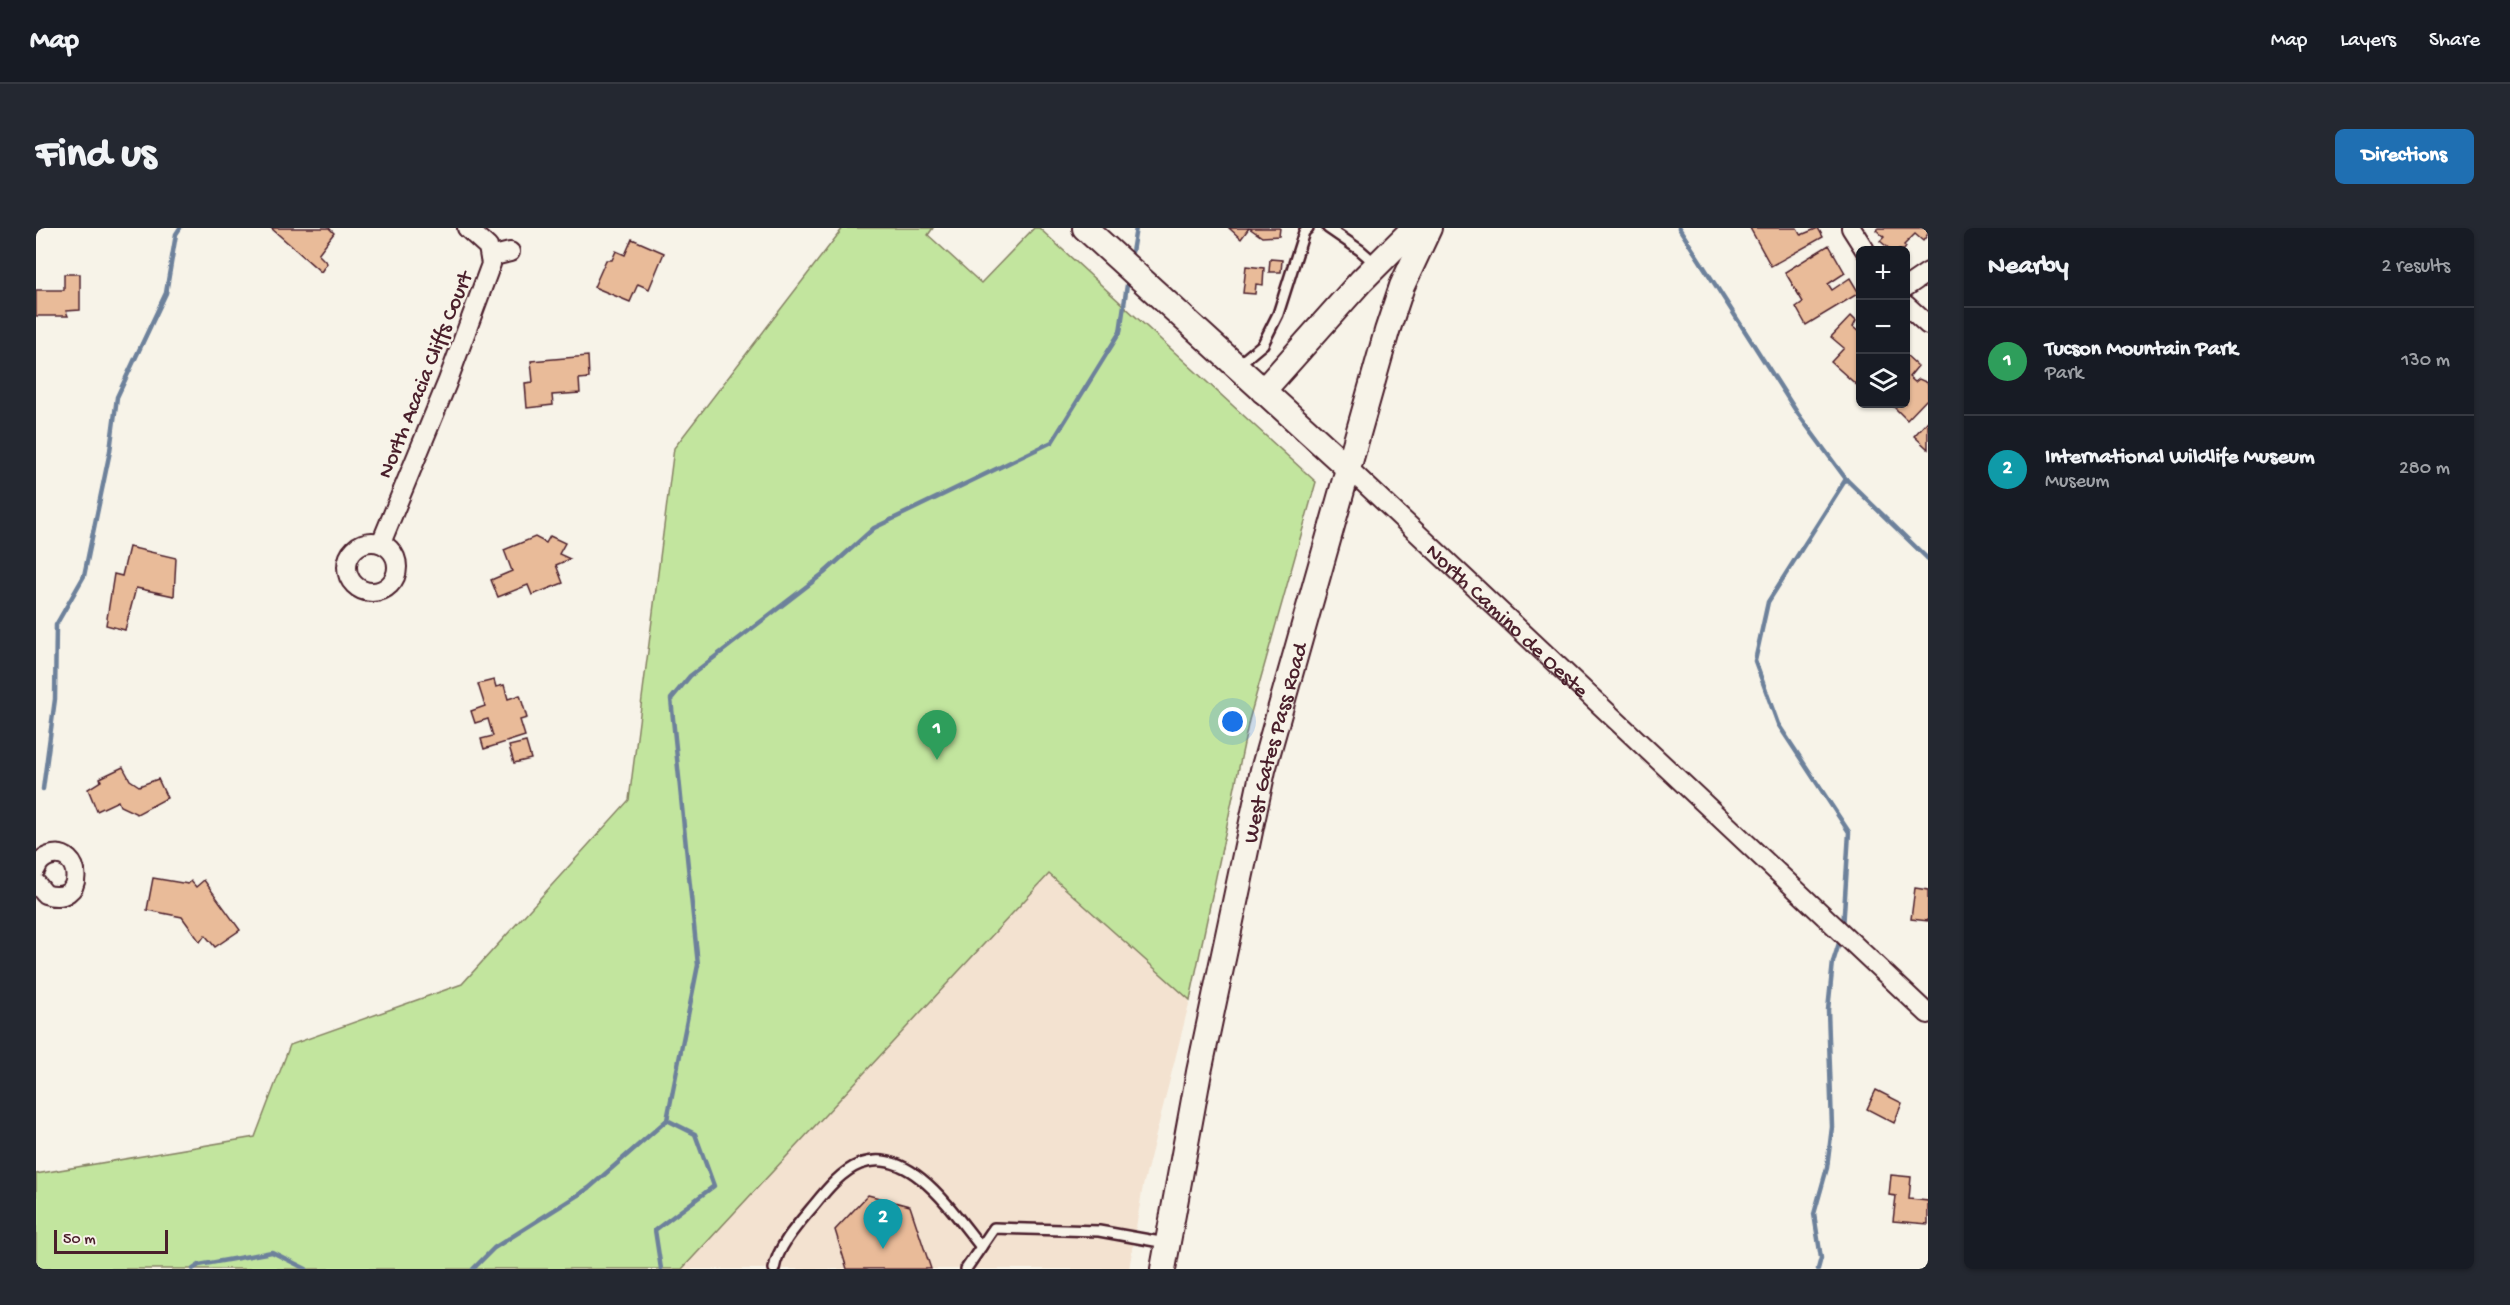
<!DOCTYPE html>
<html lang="en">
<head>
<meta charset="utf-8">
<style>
  :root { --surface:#171b24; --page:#242831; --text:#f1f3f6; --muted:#9ea1a6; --line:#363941; --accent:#1f6fb2 }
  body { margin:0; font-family:"Gochi Hand",sans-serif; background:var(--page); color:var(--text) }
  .controls { position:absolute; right:18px; top:18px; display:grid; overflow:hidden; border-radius:9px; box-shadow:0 2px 4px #0004 }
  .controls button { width:54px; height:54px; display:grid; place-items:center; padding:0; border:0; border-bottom:2px solid var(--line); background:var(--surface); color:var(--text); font:30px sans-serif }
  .scale { position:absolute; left:18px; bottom:15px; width:114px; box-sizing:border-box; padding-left:6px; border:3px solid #4a1f2b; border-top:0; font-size:16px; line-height:21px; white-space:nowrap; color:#4a1f2b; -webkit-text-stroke:4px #f7f3e8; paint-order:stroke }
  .you { position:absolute; left:1197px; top:494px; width:21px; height:21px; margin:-15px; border:4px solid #fff; border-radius:50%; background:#1a73e8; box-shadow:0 0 0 9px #1a73e833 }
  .badge { display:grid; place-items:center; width:39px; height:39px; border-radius:50%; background:var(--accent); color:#fff; font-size:20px; font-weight:700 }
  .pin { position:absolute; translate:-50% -50px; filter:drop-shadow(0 2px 3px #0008) }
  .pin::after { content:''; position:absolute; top:32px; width:21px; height:18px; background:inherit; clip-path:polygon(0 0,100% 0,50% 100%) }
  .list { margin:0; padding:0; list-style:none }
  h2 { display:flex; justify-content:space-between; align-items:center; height:78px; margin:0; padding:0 24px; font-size:26px }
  h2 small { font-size:20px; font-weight:400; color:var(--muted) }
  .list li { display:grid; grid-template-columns:39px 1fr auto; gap:18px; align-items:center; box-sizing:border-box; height:108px; padding:0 24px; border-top:2px solid var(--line) }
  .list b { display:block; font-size:22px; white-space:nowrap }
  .list p { margin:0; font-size:20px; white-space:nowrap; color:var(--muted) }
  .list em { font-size:20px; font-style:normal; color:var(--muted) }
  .icon { flex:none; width:33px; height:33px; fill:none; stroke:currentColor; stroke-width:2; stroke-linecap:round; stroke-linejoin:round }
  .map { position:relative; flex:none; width:1892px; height:1041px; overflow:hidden; border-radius:9px }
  header { display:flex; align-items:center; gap:36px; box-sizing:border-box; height:84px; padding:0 30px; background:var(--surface); border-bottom:2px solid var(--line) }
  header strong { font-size:28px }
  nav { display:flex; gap:33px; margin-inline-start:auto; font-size:21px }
  .intro { display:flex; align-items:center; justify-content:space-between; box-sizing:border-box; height:144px; padding:0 36px }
  h1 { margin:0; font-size:42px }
  .button { padding:15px 27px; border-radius:9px; background:var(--accent); color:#fff; font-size:21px; font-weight:700 }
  main { display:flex; gap:36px; padding:0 36px }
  aside { flex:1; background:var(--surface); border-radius:9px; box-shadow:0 2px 4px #0004 }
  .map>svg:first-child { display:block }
  .built { fill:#f3e2d0 }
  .green { fill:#c2e59e; stroke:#868264; stroke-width:1.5 }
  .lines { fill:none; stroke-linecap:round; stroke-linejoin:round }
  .stream { stroke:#6d819b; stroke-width:4.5 }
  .building { fill:#e9bb99; stroke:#4a1f2b; stroke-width:1.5 }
  .lane-casing { stroke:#4a1f2b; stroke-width:14 }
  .street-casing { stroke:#4a1f2b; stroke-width:22 }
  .secondary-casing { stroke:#4a1f2b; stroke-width:28 }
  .lane { stroke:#f7f3e8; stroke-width:9 }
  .street { stroke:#f7f3e8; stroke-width:18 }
  .secondary { stroke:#f7f3e8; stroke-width:24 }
  .labels { text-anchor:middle; stroke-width:4.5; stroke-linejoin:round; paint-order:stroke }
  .street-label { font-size:22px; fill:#4a1f2b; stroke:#f7f3e8 }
</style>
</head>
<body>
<header>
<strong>Map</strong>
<nav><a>Map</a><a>Layers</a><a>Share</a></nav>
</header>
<div class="intro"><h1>Find us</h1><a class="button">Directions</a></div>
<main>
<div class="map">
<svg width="1892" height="1041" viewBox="0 0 1892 1041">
  <rect width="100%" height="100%" fill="#f7f3e8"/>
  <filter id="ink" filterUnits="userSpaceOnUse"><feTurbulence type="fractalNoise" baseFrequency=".0167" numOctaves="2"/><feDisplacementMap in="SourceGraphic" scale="12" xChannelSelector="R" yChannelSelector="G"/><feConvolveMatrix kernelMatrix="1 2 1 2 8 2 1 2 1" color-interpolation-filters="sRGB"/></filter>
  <g filter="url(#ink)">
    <polygon class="built" points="1013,646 1154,772 1107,958 1093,1041 646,1041"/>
    <polygon class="green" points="807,0 897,0 892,7 945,55 998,0 1003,0 1280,254 1213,492 1154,772 1013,646 646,1041 0,1041 0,946 219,909 254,817 426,756 593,572 638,220"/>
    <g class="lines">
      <g class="stream">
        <polyline points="1643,0 1762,186 1810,251 1892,331"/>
        <polyline points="1095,30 1100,0"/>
        <polyline points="7,561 19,471 20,397 48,348 74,223 81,169 130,65 140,6 144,0"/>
        <polyline points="1807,701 1813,604 1742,496 1719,433 1732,374 1810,251"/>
        <polyline points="157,1041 163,1037 236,1024 270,1041"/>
        <polyline points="437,1041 458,1020 553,960 631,892 662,737 635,471 654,448 788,345 838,300 1016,214 1084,104 1092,50"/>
        <polyline points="625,1041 619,1002 678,958 659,906 631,892"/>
        <polyline points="1782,1041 1785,1030 1778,986 1791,940 1796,899 1792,782 1797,734 1805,709"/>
      </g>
    </g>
    <g class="building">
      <polygon points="235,0 293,0 298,5 282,26 291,35 285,44"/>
      <polygon points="1193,0 1244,0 1243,8 1226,9 1213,0 1205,11"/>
      <polygon points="1714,0 1761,0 1765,7 1782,0 1787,9 1735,38"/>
      <polygon points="1842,0 1892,0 1892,6 1887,13 1879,6 1868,17 1870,19 1868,22 1855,22 1844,13 1848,9 1840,2"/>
      <polygon points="596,11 628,25 613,61 602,56 594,74 558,59 570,32 576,32 580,23 589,27"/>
      <polygon points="1793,17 1809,45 1792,56 1796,62 1814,50 1823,65 1770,97 1760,79 1767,74 1749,44"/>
      <polygon points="1234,31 1246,32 1245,44 1233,44"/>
      <polygon points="1210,38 1228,40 1227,57 1220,56 1219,66 1207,65"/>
      <polygon points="28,46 44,46 44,82 30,83 32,88 0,88 0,62 28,62"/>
      <polygon points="1815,88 1820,93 1817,99 1824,105 1823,159 1795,134 1808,120 1795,109"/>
      <polygon points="1870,127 1882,138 1873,149 1879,154 1883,151 1892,155 1892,170 1871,192 1855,176 1870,176"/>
      <polygon points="552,128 553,150 543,151 544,165 516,167 517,177 491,180 489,155 497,154 495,133"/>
      <polygon points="1892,193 1892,221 1878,208"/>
      <polygon points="514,308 529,315 523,326 534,331 520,337 527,355 496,367 492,357 462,369 455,352 476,343 468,322 499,309 510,315"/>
      <polygon points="93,319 140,330 138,368 100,360 89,402 70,397 78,346 86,348"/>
      <polygon points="458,452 460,459 468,457 472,471 484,467 491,490 484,492 489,508 448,521 445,511 457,508 452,491 439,495 435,483 449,478 442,456"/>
      <polygon points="490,514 495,531 478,535 473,518"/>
      <polygon points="87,539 94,552 103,558 122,551 131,570 101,586 84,578 82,573 61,583 52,561 65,553 64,550"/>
      <polygon points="117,650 152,656 155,653 160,659 168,652 204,702 179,719 169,707 164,714 146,689 111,682"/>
      <polygon points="1879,660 1892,662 1892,693 1875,691"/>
      <polygon points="1840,862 1866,875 1858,895 1831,881"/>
      <polygon points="1855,947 1875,949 1873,971 1892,973 1892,996 1857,993 1860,968 1853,967"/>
      <polygon points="832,967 874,978 895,1041 811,1041 799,1002"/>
    </g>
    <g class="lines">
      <g class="lane-casing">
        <g id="lane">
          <polyline points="1292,0 1324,22 1340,36"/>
          <polyline points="1202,137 1227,116 1242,86 1268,4 1272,0"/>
          <path d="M738,1041c4,-24 26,-47 41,-65 12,-15 27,-33 45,-40 51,-19 94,50 121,83"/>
          <polyline points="930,1041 958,1000 1063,1003 1130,1015"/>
        </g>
      </g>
      <g class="street-casing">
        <g id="street">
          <polyline points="1815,0 1829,22"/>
          <polyline points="454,29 474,24"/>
          <polyline points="1870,59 1892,44"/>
          <polyline points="1870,77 1892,97"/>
          <path id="s1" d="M1311,239l581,547"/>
          <circle cx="336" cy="339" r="25"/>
          <polyline points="345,315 411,155 455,36 452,19 431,0"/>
          <path d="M0,641c2,-6 7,-11 13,-13 34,-11 38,52 -4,38l-9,-11"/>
        </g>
      </g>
      <g class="secondary-casing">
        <g id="secondary">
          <polyline points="1049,0 1311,239"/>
          <polyline points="1227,163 1325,53 1378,0"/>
          <path id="s2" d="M1127,1041l36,-197 64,-302 124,-439 15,-45 27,-58"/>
        </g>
      </g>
      <use href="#lane" class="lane"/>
      <use href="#street" class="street"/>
      <use href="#secondary" class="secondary"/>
    </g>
  </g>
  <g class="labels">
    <g class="street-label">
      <text transform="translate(387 146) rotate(-68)" y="8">North Acacia Cliffs Court</text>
      <text dy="8" stroke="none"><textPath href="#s1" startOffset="222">North Camino de Oeste</textPath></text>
      <text dy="8" stroke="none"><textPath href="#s2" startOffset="538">West Gates Pass Road</textPath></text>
    </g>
  </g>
</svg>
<div class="controls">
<button>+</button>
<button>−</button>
<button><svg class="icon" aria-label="layers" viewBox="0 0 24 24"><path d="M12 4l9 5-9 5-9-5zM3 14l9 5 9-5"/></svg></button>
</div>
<div class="scale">50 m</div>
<div class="you"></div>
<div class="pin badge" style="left:901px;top:532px;background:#2e9e5b">1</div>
<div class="pin badge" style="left:847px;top:1021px;background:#0f9aa8">2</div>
</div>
<aside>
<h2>Nearby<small>2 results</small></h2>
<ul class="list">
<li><span class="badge" style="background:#2e9e5b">1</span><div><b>Tucson Mountain Park</b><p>Park</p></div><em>130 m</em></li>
<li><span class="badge" style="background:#0f9aa8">2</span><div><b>International Wildlife Museum</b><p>Museum</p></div><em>280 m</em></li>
</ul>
</aside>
</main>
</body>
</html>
